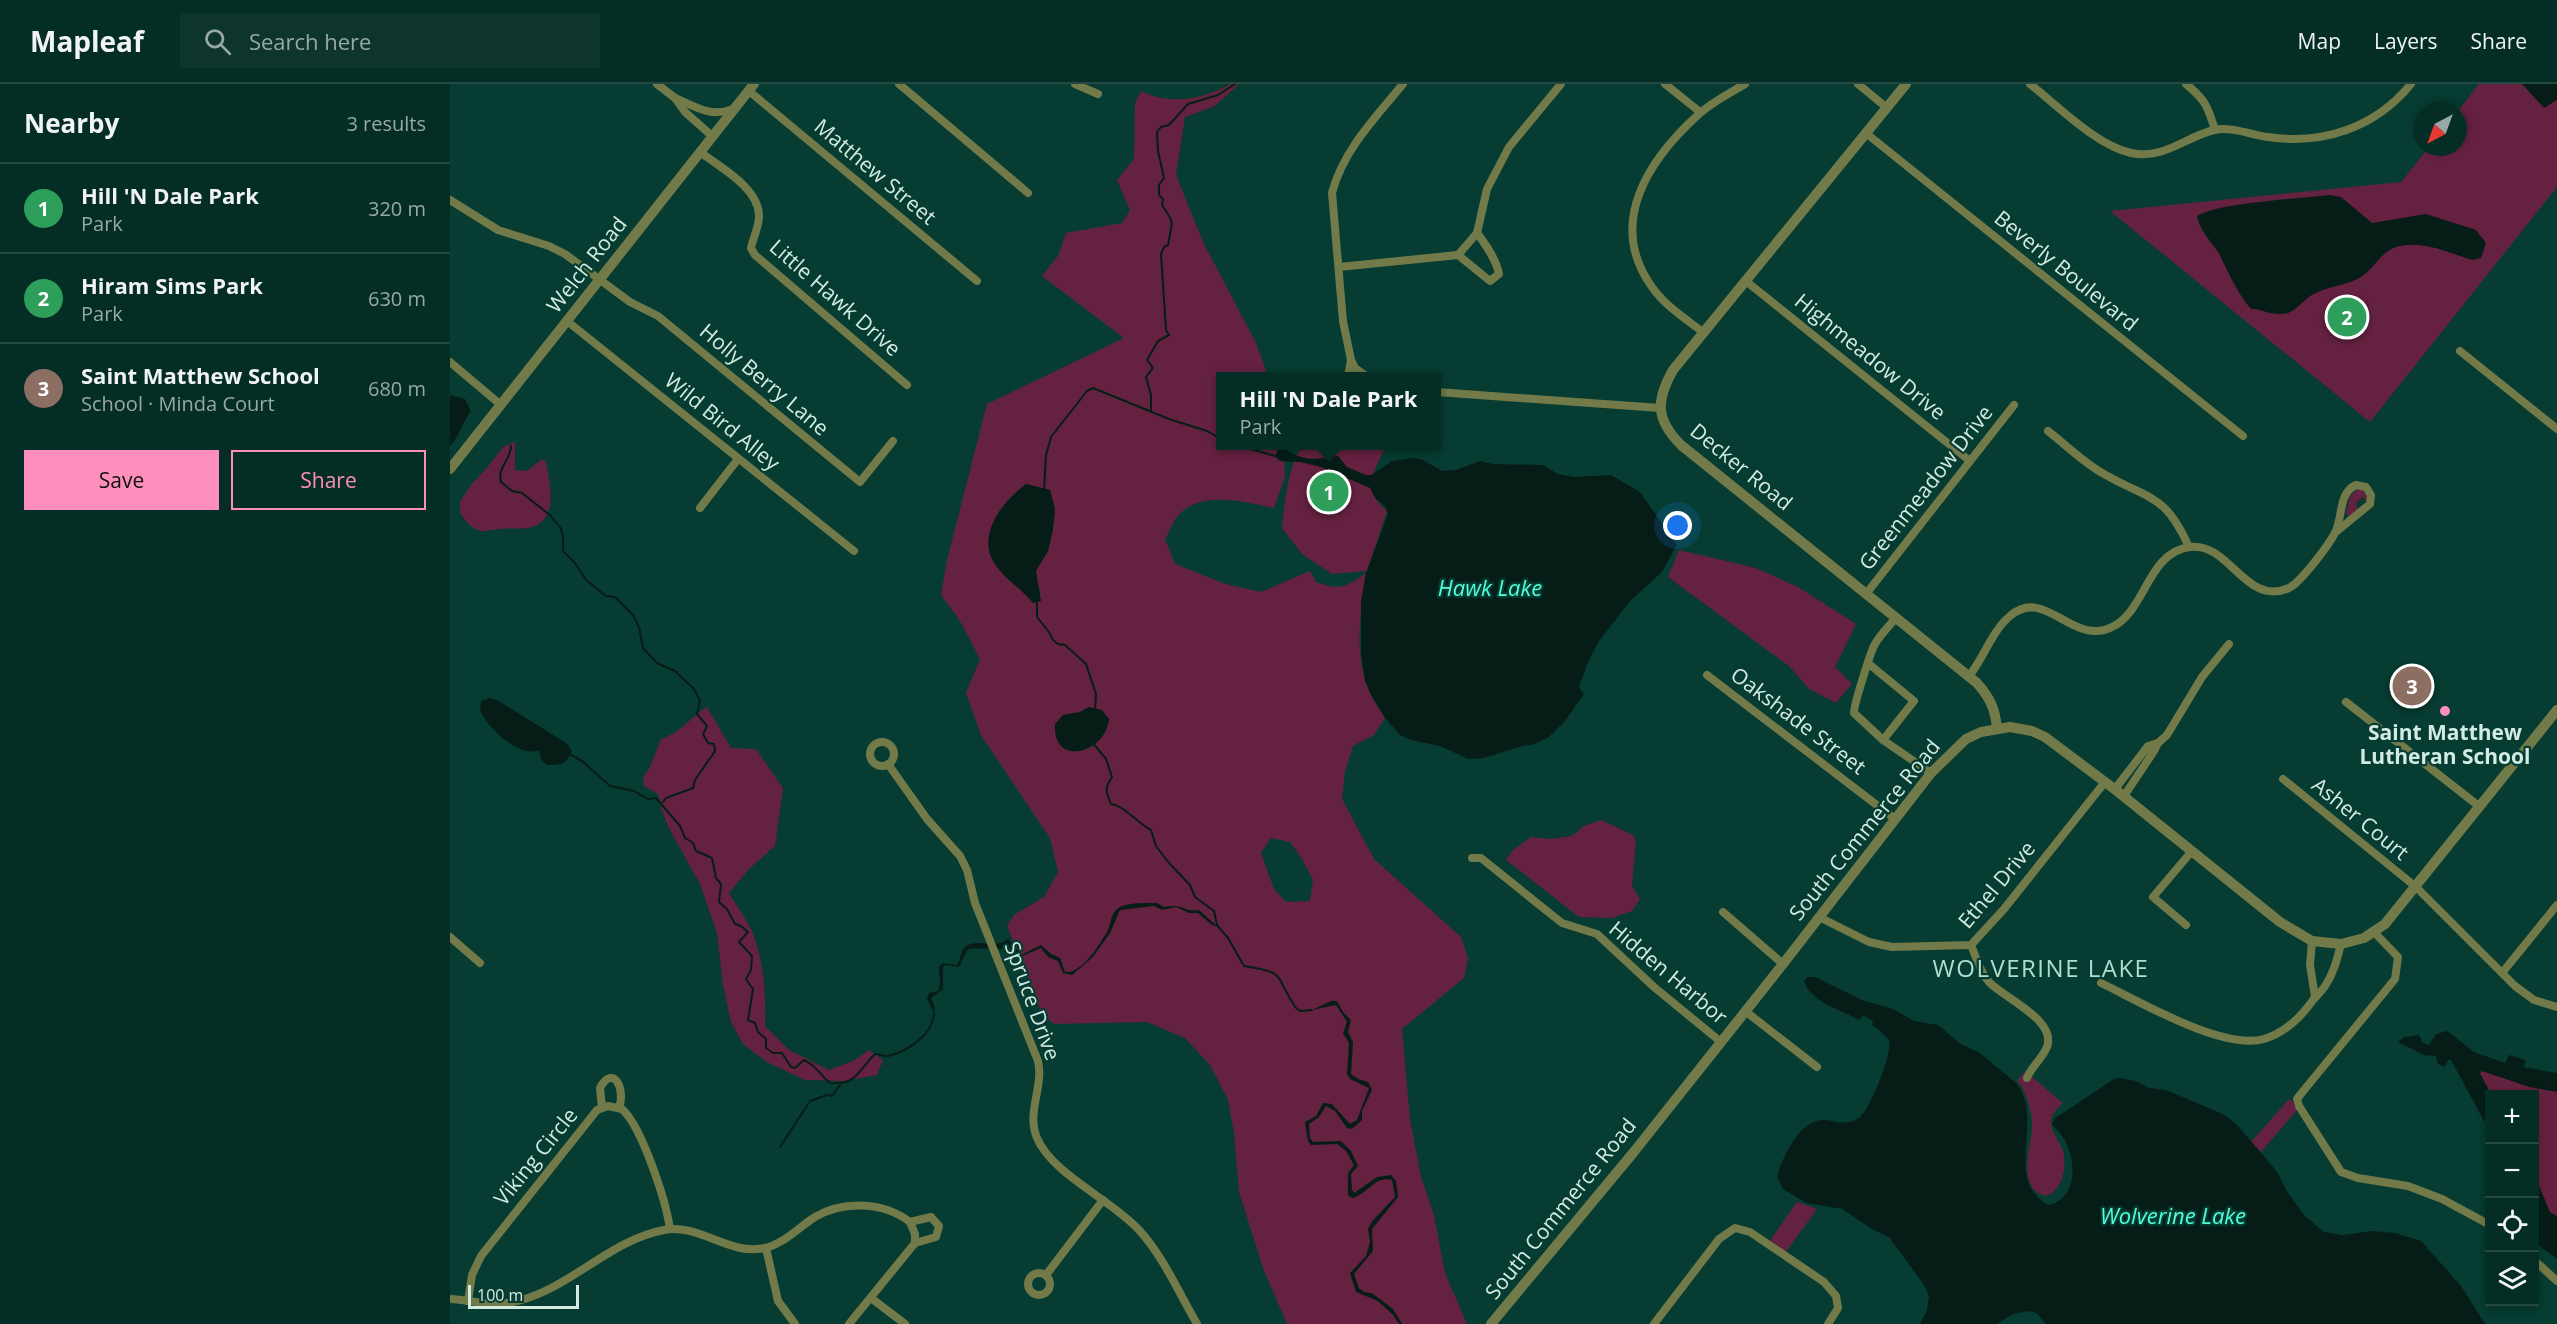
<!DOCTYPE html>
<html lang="en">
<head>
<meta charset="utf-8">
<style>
  :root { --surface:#042d25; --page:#0d352d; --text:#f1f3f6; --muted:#97a8a7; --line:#254942; --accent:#fe8ebb }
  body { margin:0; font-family:"Open Sans",sans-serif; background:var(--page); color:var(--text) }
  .controls { position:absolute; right:18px; bottom:18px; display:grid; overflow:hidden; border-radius:0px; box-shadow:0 3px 9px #0003 }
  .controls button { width:54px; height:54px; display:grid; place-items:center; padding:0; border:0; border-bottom:2px solid var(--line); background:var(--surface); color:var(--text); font:30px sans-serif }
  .compass { position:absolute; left:1963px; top:18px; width:54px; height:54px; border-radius:50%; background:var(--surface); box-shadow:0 3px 9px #0003; rotate:221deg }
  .scale { position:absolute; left:18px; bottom:15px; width:111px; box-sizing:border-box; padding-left:6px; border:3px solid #d2ebe3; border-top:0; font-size:16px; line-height:21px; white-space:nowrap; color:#d2ebe3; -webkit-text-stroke:4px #063c31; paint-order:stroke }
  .you { position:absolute; left:1228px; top:442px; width:21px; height:21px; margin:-15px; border:4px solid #fff; border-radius:50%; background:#1a73e8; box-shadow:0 0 0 9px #1a73e833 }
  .badge { display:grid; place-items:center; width:39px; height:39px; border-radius:50%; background:var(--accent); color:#fff; font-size:20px; font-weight:700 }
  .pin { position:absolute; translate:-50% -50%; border:3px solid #fff; box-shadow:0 2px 6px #0006 }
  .popup { position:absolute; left:766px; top:288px; width:225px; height:78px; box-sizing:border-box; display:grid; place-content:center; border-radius:0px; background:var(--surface); filter:drop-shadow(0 2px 4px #0005); font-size:20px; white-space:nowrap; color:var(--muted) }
  .popup b { font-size:22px; color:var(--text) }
  .popup::after { content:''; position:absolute; left:50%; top:100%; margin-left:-12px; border:12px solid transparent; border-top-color:var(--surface) }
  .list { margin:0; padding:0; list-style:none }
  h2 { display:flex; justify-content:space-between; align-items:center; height:78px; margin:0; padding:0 24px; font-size:26px }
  h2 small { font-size:20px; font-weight:400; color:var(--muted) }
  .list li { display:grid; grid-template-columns:39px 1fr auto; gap:18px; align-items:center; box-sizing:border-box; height:90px; padding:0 24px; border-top:2px solid var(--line) }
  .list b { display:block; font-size:22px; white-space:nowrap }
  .list p { margin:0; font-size:20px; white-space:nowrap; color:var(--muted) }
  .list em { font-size:20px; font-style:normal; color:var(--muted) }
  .actions { display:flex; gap:12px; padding:18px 24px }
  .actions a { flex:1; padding:14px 0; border:2px solid var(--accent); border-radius:0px; text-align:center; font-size:21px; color:var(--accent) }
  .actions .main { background:var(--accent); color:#111 }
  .icon { flex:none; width:33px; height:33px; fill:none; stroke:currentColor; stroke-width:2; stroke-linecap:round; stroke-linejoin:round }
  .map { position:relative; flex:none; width:2107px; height:1240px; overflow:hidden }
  header { display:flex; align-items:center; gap:36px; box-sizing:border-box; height:84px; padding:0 30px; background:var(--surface); border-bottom:2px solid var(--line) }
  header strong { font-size:28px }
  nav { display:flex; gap:33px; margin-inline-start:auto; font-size:21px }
  .search { width:420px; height:54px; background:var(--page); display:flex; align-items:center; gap:15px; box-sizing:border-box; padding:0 21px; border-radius:0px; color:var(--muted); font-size:22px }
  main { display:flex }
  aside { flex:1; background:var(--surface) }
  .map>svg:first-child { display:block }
  .green { fill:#652240; fill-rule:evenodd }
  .water { fill:#061d17 }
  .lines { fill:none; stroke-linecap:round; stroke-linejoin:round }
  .stream { stroke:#061d17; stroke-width:2 }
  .minor { stroke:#737a49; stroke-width:8 }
  .tertiary { stroke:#737a49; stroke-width:10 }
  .poi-dot { fill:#fe8ebb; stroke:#063c31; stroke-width:2 }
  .labels { text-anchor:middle; stroke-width:4.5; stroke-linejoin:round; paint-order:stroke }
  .street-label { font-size:21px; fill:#d2ebe3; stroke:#063c31 }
  .poi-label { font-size:21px; font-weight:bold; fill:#d2ebe3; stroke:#063c31 }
  .water-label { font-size:22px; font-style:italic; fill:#52fed9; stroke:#063c31 }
  .quarter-label { font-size:24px; letter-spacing:1.5px; fill:#acdfd0; stroke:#063c31 }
</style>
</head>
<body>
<header>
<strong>Mapleaf</strong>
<div class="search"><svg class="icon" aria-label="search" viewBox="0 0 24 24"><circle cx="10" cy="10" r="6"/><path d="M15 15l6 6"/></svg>Search here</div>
<nav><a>Map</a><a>Layers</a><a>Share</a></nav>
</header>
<main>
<aside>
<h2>Nearby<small>3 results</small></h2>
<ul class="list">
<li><span class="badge" style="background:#2e9e5b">1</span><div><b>Hill 'N Dale Park</b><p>Park</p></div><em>320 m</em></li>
<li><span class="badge" style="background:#2e9e5b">2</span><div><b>Hiram Sims Park</b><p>Park</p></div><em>630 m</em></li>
<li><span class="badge" style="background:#8d6e63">3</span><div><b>Saint Matthew School</b><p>School · Minda Court</p></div><em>680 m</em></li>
</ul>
<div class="actions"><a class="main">Save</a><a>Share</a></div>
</aside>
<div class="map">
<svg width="2107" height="1240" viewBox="0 0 2107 1240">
  <rect width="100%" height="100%" fill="#063c31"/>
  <g class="green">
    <path d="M781,0h8l-24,22 -30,11 -9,58 27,67 53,101 12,33h-47v70h63l1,30 -11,32c-30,-6 -75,-19 -98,10 -4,6 -7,14 -11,21l10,25 50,20 36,8 49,-21 6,11c23,9 30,5 50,-9 -5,35 -12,78 1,112 4,12 11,22 18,33l-11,17 -21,11 -8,25 -3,28 32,60 87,78 7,21 -4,20 -62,51 8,90 11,58 13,38 11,58 22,51h-180l-24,-56 -24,-76 -5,-59 -6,-33 -18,-35 -25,-27 -38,-16 -93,2 -12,-10 -35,-88 7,-11 30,-18 14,-25 -8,-34 -69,-103 -15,-42 14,-34 -20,-38 -19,-26 6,-35 40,-156 137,-66 -82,-62 16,-20 8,-23 56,-10 8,-13 -13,-30 17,-21 1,-56 6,-12c29,15 62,8 90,-7zM577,400l23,6 5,19 -2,20 -5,22 -12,20v11l5,11 -9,9c-7,-12 -18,-16 -27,-26 -31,-33 -11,-70 22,-92zM639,623l20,13c-5,32 -50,48 -54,5l8,-10 16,-3zM821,754l19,4 12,17 11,21 -3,21 -24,1 -12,-13 -13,-36z"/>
    <polygon points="2029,0 2107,0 2107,103 1920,338 1660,127 1951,98 1979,63 2008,63 2008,27"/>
    <path d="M65,358v28l12,1 15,-12 4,3c3,16 9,42 -1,56 -11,15 -30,9 -45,11 -6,0 -13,3 -19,2 -10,-2 -15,-10 -21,-18v-12l12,-17 14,-15 17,-22z"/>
    <path d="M852,362h77l5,4c-12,25 -22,40 3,61l-20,60 -35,3 -30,-20 -20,-26c3,-28 5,-58 20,-82z"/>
    <polygon points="1908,405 1915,407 1917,415 1916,418 1913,413 1906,419 1908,426 1899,433 1896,429 1900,412"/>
    <polygon points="1229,466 1306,484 1348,503 1406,540 1385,583 1402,600 1386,619 1359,605 1339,582 1218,493"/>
    <path d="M257,623l24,41 25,1 27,39 -8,58 -26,23 -20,24c7,12 16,24 22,36 13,32 15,63 14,97l24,24 40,20 24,-9 16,-11 14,10 -6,15 -33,6 -39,-1 -38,-18 -24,-18 -12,-22 -8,-37 -6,-52 -17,-49 -31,-56 -7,-17 -4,-17 -14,-8 -1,-9 6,-8 12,-30c18,-5 30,-22 46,-32z"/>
    <polygon points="1151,736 1183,751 1186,758 1182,802 1190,815 1182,827 1162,834 1129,833 1056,776 1062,767 1081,753 1100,755 1122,752 1134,742"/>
    <polygon points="2030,980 2107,1004 2107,1135 2093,1122 2085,1101 2084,1010 2040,1010 2024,995"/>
    <path d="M1575,987l38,32c-6,6 -13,12 -12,21 1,9 9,18 12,27 4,15 0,41 -18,45 -28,-8 -15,-46 -13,-67 1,-13 -5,-39 -15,-48z"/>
    <polygon points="1839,1015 1843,1018 1847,1026 1811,1068 1801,1058"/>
    <polygon points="1347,1118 1367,1125 1335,1169 1319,1158"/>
  </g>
  <g class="water">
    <polygon points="2072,0 2107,0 2107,16 2094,24"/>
    <path d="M1879,111l12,2 31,26 54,-9 50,16 10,13 -5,15 -9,2c-23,-7 -47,-19 -72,-14 -18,3 -25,22 -39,31 -16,10 -37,9 -52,20 -11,8 -15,18 -31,17 -9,0 -17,-5 -27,-5 -14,-16 -23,-38 -33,-57 -8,-12 -18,-21 -21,-36 23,-14 101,-17 132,-21z"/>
    <path d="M0,311l15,4 6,12c-8,10 -11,24 -21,35z"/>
    <path d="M831,362c20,16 34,14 57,10l9,11 19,8h5l21,-14 22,-3 7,1 21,12 14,-1 24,-9 13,3 50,1 15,9 16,3 37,-2 29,17 37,53 -15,27 -32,29 -31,40 -11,21 -9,25 5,7 -19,27 -16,16 -17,8 -10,1 -38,12 -16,1 -28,-13 -29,-6 -11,-5 -15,-17 -14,-23 -6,-14 -4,-28v-52l5,-28 22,-59 -3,-8 -9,-7 -6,-11 -49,-21 -21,-5 -20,-1 -5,-4 3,-9z"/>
    <path d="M576,400l24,6 5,19 -2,20 -5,22 -12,20 5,30 -8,2c-12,-15 -32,-26 -41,-44 -14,-28 14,-60 34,-75z"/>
    <path d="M39,614l8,2 69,43 6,8c-6,13 -10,14 -24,14l-6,-4 -3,-10c-4,0 -10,1 -14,0 -18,-6 -38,-25 -45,-41l1,-9z"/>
    <path d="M639,623l13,3 7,9c-3,34 -57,49 -54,5l8,-9 17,-3z"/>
    <path d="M707,819l7,4c20,-4 19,5 35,3l19,17 -6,-2 -14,-12h-9l-13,-6 -14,3 -8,-4 -34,4 -10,23 -17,24 -21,18 -9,-2 -5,-12 -10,-4 -7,-9 -21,9c-3,-2 -5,-5 -8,-6 -3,-2 -40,-3 -44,-2l-9,18 -13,-2 -3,2v22l-12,9 4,10 -1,5 -7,-14 2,-6 9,-2 2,-6 -1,-18 4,-4 14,2c4,-6 3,-13 8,-18 12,-10 32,3 43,-8l13,16 20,-10 10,9 9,4 5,14c17,2 34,-27 42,-40 4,-8 4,-21 13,-25 10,-5 26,-4 37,-4z"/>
    <path d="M1357,893h8l47,23 31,9 21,12 24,4 23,19 19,9 36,30c30,35 -14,96 32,122 36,-8 28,-62 4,-80l2,-6 60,-40 5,-1 17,3 13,7 17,2 59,25 13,11 40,47 8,17 18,25 20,17 19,3 29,-4 23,2 26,8 40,45 24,38h-439l-9,-11 -8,-2 -16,3 -16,10h-77l7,-13 2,-15 -5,-11 -35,-48 -17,-8 -30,-20 -36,-6 -23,-14 -6,-11c4,-19 23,-59 47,-58 13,1 23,6 35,-2 11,-8 34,-65 30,-77 -3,-6 -12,-12 -17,-16l1,-4 -10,-6 -4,5c-17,-10 -49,-18 -55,-39z"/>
    <path d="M881,917h6l6,11 8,8 -3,12 5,10 -2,32 7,5 10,3 4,8 -10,21v9l-10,9 -5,-1 -12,-17 -9,-5 -7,11 -10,7 1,14 3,4 28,-1 10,10 7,15 -7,8 1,16 2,3 23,-16 14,-2 5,6 2,16 -26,32 1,22 -19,23 5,14 5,4 8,1 21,16 9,15h-3l-5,-8 -16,-15 -22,-9 -6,-19 16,-17 4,-14 -2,-13 5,-9 22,-23 -3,-17c-17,-5 -25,15 -40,18l-4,-3v-22l6,-8 -8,-14 -9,-7 -26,1 -3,-4 -3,-19 11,-6 7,-13 9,1 18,20 7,-4 12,-32 -19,-9 -3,-5 2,-31 -6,-10 4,-11 -11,-17 -24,5z"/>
    <polygon points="1997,947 2024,968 2055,979 2059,971 2076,976 2074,983 2107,989 2107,1008 2079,1003 2032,987 2030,989 2041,1010 2039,1046 2001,976 1998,976 1995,983 1988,980 1986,972 1974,971 1948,958 1954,953 1969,951 1973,959 1979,961 1986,950"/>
    <polygon points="2084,1090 2100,1128 2107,1132 2107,1175 2085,1159"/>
  </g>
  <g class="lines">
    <g class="stream">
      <path d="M701,327v-16l-5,-18 7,-9 -6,-8 11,-19 11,-6 -3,-5 -5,-76 3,-7 4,-2c4,-25 8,-19 -6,-40l1,-6 -4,-4v-10l5,-7 -6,-27 -1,-19 4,-5 8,-2 19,-21 30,-9 17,-11"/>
      <path d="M61,362c0,14 -14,21 -10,36l11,9 10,2 29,23c3,6 8,8 10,13 3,7 2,14 2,22l12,12 11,17 20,16 9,1 18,18 6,12 4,21 14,15 18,8 19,18 6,12 -3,13 10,12 -4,8 5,9 6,1 1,7 -20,29 -2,8 -27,10 -3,4"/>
      <polyline points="790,362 825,372"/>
      <polyline points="594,406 596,371 601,353 637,307 643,304 719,335 757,347 771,355"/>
      <polyline points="587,518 587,533 599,548 603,556 608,560 615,561 636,580 646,610 645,626"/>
      <path d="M642,658l14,17 6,18c-8,12 -6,14 -1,27 13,1 27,20 40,26l5,16 13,17 21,22 5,12 19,14 3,14 11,13 16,28c45,7 29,9 52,42l4,3 12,-1"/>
      <path d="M119,670l13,7 28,25 24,5 14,8 8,-1 24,28 5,12 8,5 3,8 16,7 4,20 5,6 -2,18 8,7 8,15 6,2 7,6 -9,10 13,14 -1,14 -5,9 7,10 -5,31 7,3 3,9 8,7v9l7,5h9l9,14 4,1 9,-8c12,5 16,15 25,22 6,4 2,0 9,1 18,1 25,-18 37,-29 5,0 8,3 13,2 20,-5 45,-21 46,-43"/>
      <polyline points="330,1063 360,1017 377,1011 382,1012 390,1001"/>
    </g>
    <g class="minor">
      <polyline points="207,0 225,14 235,28 262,52"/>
      <polyline points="449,0 578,109"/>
      <polyline points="625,0 648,10"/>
      <polyline points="1215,0 1250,28"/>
      <polyline points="1408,0 1437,24"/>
      <path d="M1580,0c28,22 66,61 101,69 33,7 54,-16 83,-23 16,-4 38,5 54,7 55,8 107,-9 143,-53"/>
      <path d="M1736,0c19,15 22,23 29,46"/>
      <polyline points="299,7 527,197"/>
      <path d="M225,14c21,9 36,20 58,11"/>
      <polyline points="1417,50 1793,352"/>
      <path d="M250,68c20,15 59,36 59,64 0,11 -6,22 -8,32l4,7 152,130"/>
      <polyline points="0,116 48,146 99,162 115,170 180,218 208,232 410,398 443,357"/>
      <polyline points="1008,171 1027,149 1037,105 1059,63 1111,0"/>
      <path d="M889,183l119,-12 32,26 9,-7c-3,-15 -13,-29 -22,-41"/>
      <polyline points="1297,198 1520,377"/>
      <polyline points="117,237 404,467"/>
      <path d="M1254,249c-18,-14 -39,-27 -52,-46 -46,-64 -3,-128 47,-173 13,-12 31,-21 46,-30"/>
      <polyline points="2010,267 2107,345"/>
      <polyline points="901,276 905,284 916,292"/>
      <polyline points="0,278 51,321"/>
      <path d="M898,292l3,-16 -8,-39 -11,-128c11,-43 44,-76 71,-109"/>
      <polyline points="987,308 1210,324"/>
      <path d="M1598,347c18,14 36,32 56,43 45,26 61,19 85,73"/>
      <polyline points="250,424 288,375"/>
      <polyline points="1416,510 1564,321"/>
      <path d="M1446,534c-7,8 -16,17 -21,26 -4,6 -22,64 -21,69l29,27 48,33"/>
      <polyline points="1419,580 1464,617 1433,656"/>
      <polyline points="1257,591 1445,735"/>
      <path d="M1519,592c15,-18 22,-44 41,-60 36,-31 63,33 104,10 32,-17 34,-74 76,-79 40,-5 55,60 99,41 12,-6 39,-42 46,-55 8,-15 3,-40 21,-48l10,2 5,8 -1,9 -34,28"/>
      <polyline points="1896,618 2030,723"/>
      <circle cx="432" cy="670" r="12"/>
      <polyline points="1708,659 1717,651 1752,593 1779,560"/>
      <path d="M438,680l39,55 33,37 7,14 8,33 63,158c6,26 -12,51 -1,77 15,36 75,62 102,92 24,26 40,63 58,94"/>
      <polyline points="1833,695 1966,803 2065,902 2084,916 2107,923"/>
      <polyline points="1665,705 1698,662 1708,659 1704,667 1674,712"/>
      <polyline points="1022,774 1031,774 1112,839 1147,850 1204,903 1271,958"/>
      <polyline points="1273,828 1333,880"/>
      <polyline points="1369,833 1419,858 1442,863 1521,861 1554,825 1655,698"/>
      <polyline points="1736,841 1703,813 1742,767"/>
      <polyline points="1924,848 1948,873 1945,895 1850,1011 1847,1015 1849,1022 1891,1088 1908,1094 1958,1102 1992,1115 2040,1141"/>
      <polyline points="0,853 30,879"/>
      <polyline points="1862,857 1860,881 1865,913"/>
      <path d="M1521,861c5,12 9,27 18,37 15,16 68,38 58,65 -5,12 -16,20 -20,31"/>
      <polyline points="2052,889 2107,821"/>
      <path d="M1651,899c38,18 122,68 163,56 20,-6 37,-22 49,-39 4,-5 9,-9 12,-14 9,-13 12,-27 16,-42"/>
      <polyline points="1295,927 1367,983"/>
      <path d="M152,1023l-2,-19c13,-24 26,0 19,20"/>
      <polyline points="460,1138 481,1133 489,1142 486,1153 465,1159"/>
      <polyline points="316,1164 328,1217 345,1240"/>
      <polyline points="2084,1176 2107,1197"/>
      <circle cx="589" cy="1200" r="11"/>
      <polyline points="596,1191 653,1116"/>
      <polyline points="421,1214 455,1240"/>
      <path d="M0,1215c22,1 41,8 63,3 55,-11 96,-62 151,-72 36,-7 64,26 101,18 20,-5 34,-21 50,-31 29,-17 69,-15 95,5l5,12v9l-66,81"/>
      <path d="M18,1217l4,-26 9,-19 116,-146 11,-4 14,3c20,18 44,92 48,120"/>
      <polyline points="1204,1240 1269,1155 1285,1144 1300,1148 1374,1198 1386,1212 1388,1224 1378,1240"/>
    </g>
    <g class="tertiary">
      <path d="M1456,0l-233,286c-17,30 -18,49 8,75l296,238c13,15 18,25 20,45"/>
      <polyline points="0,385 304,0"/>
      <polyline points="1041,1240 1183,1069 1333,880 1481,689 1516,655 1531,648 1560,643 1582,647 1595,653 1667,707 1830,838 1862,857 1891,860 1914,854 1935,840 2107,626"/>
    </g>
  </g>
  <circle class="poi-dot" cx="1995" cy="627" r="6"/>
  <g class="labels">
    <g class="street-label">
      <text transform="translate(425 88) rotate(40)" y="7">Matthew Street</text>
      <text transform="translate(137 181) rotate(-52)" y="7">Welch Road</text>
      <text transform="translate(1616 187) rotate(39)" y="7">Beverly Boulevard</text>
      <text transform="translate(385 214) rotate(41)" y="7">Little Hawk Drive</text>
      <text transform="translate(1420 273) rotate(39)" y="7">Highmeadow Drive</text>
      <text transform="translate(314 296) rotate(40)" y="7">Holly Berry Lane</text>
      <text transform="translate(272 338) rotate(39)" y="7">Wild Bird Alley</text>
      <text transform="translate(1291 383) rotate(39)" y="7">Decker Road</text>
      <text transform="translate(1476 404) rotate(-52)" y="7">Greenmeadow Drive</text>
      <text transform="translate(1348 637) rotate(37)" y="7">Oakshade Street</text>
      <text transform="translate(1910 735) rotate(39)" y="7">Asher Court</text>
      <text transform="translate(1415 746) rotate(-51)" y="7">South Commerce Road</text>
      <text transform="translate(1547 801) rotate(-50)" y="7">Ethel Drive</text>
      <text transform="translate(1218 889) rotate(40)" y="7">Hidden Harbor</text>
      <text transform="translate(582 917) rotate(70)" y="7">Spruce Drive</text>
      <text transform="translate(86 1073) rotate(-51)" y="7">Viking Circle</text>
      <text transform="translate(1111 1125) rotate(-51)" y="7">South Commerce Road</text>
    </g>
    <g class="poi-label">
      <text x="1995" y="656">Saint Matthew<tspan x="1995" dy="24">Lutheran School</tspan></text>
    </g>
    <g class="water-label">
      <text x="1040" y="512">Hawk Lake</text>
      <text x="1723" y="1140">Wolverine Lake</text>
    </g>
    <g class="quarter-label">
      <text x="1591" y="893">WOLVERINE LAKE</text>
    </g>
  </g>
</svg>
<div class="controls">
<button>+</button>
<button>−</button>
<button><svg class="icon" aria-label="locate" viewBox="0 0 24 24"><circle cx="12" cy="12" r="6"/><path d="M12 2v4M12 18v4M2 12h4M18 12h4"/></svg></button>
<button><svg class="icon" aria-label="layers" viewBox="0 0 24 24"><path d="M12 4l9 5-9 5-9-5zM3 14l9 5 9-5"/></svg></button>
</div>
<svg class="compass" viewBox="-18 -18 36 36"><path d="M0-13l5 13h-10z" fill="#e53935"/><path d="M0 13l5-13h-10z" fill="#97a8a7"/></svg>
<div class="scale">100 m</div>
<div class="you"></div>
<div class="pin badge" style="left:879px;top:408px;background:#2e9e5b">1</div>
<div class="popup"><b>Hill 'N Dale Park</b>Park</div>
<div class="pin badge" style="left:1897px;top:233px;background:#2e9e5b">2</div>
<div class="pin badge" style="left:1962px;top:602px;background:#8d6e63">3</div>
</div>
</main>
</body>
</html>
